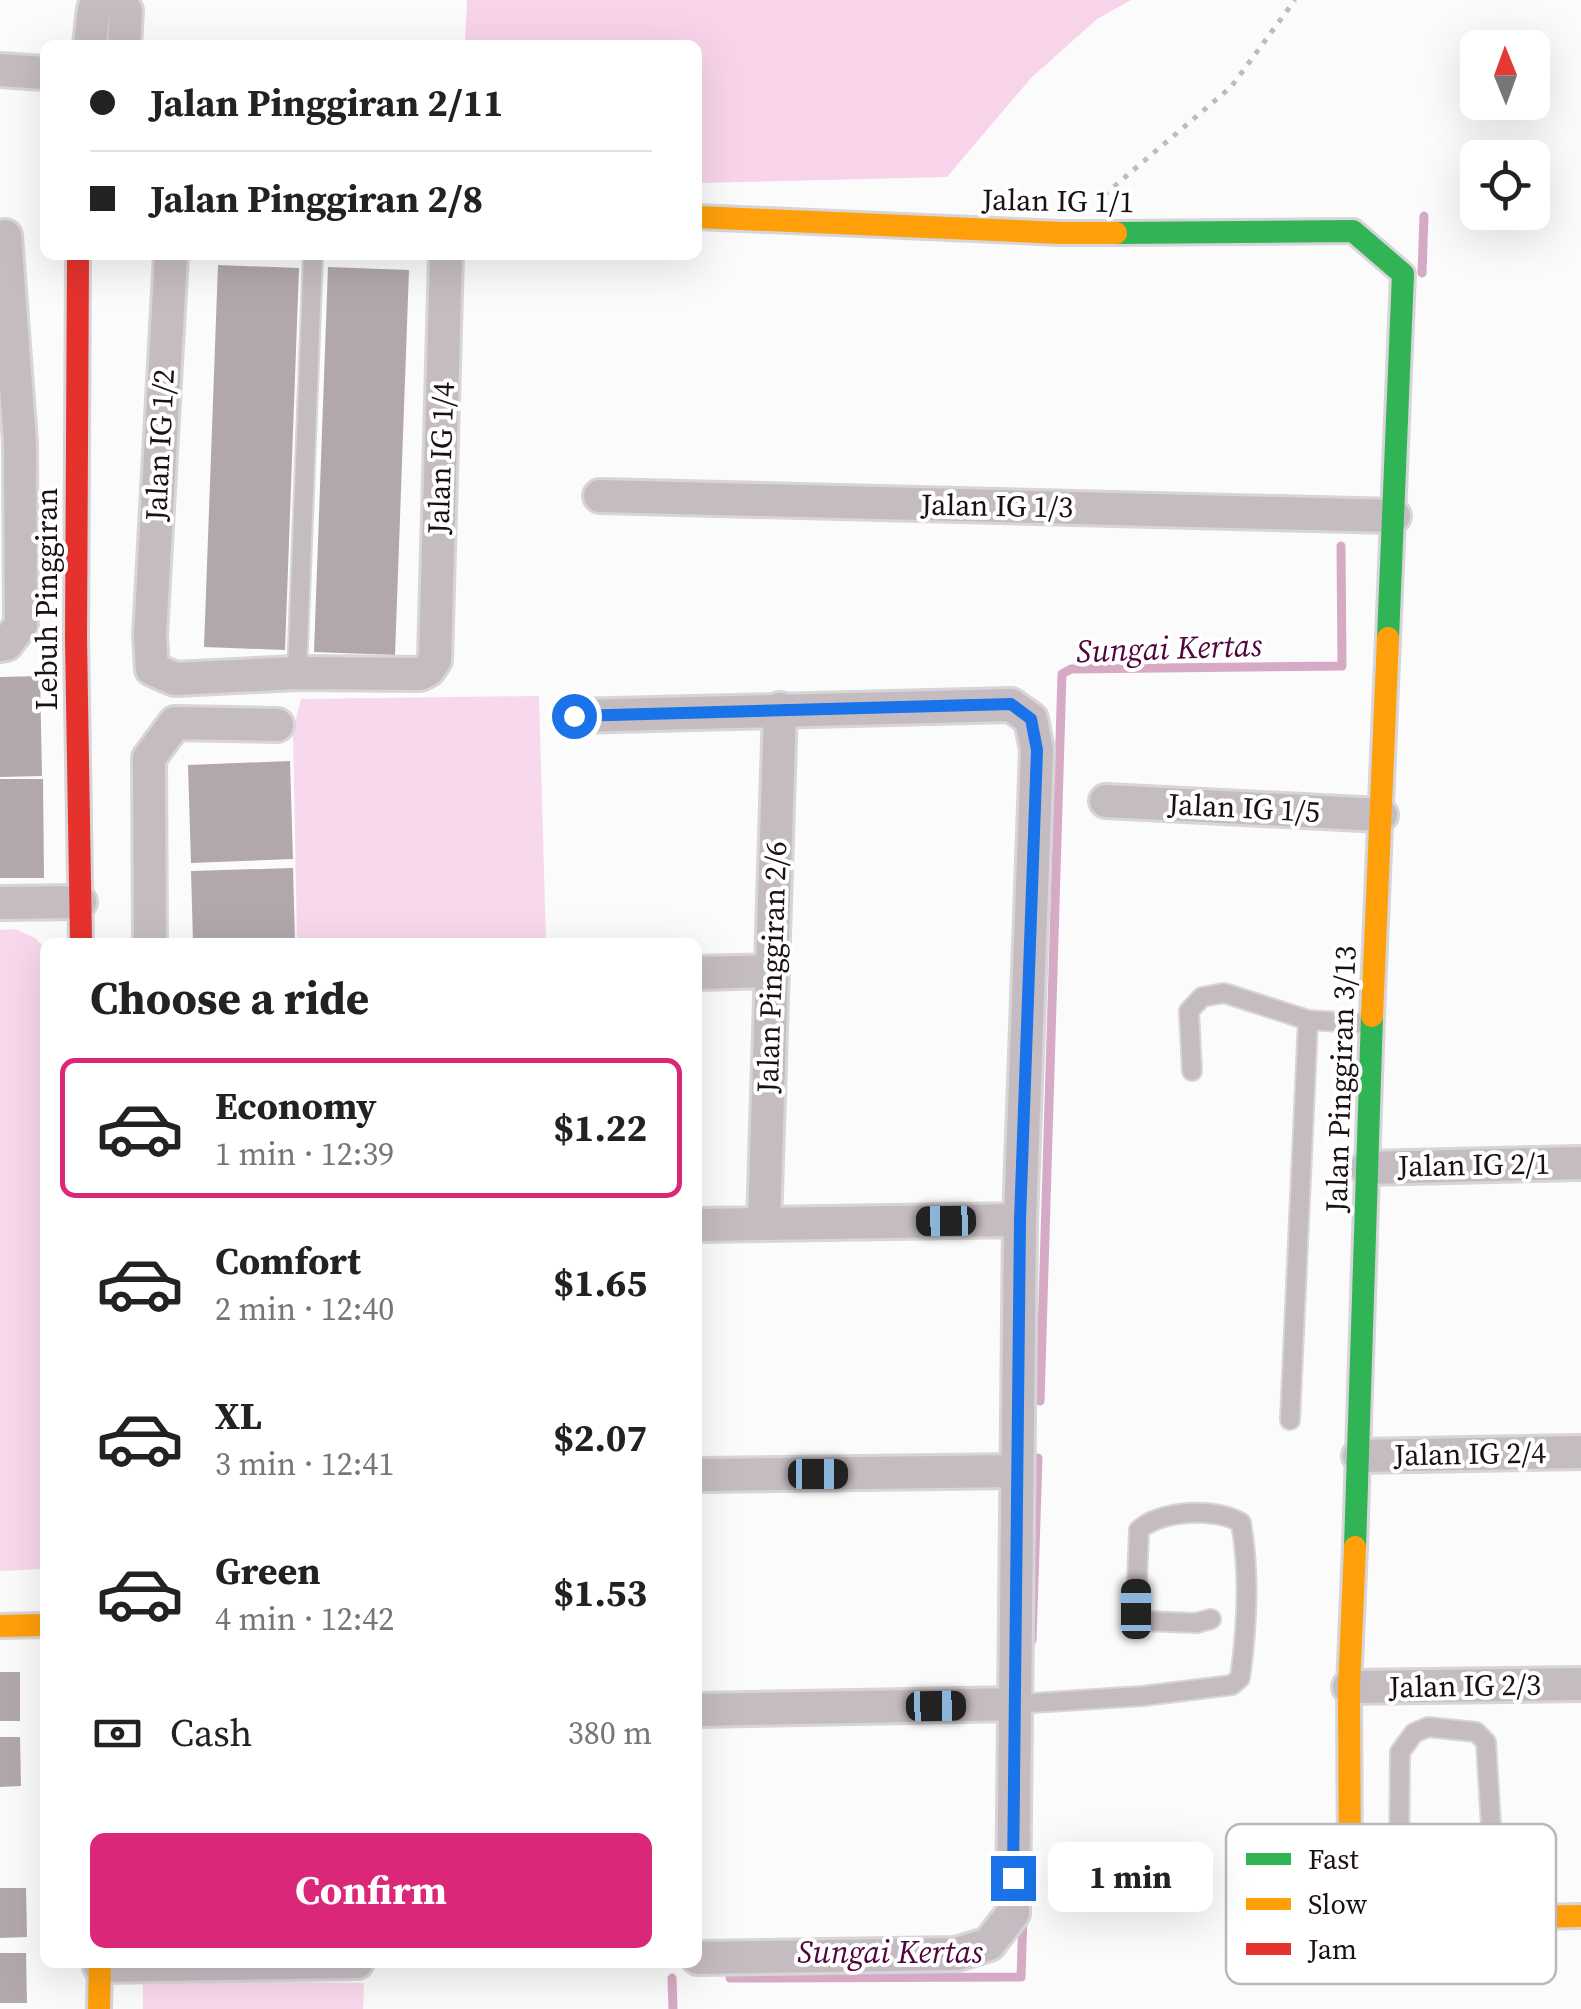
<!DOCTYPE html>
<meta charset="utf-8">
<style>
:root{--surface:#fff;--page:#f6f6f6;--text:#222;--muted:#767676;--line:#e0e0e0;--accent:#db2777}
body{margin:0;font-family:"Source Serif 4",serif;background:var(--page);color:var(--text);height:100vh;display:flex;flex-direction:column;font-size:38px;white-space:nowrap}
*{box-sizing:border-box;margin:0}
p{font-size:32px;color:var(--muted)}
.icon{flex:none;width:55px;height:55px;fill:none;stroke:currentColor;stroke-width:2;stroke-linecap:round;stroke-linejoin:round}
.map{position:relative;flex:1;overflow:hidden}
.details{position:absolute;left:40px;top:938px;width:662px;height:1030px;display:flex;flex-direction:column;background:var(--surface);border-radius:15px;box-shadow:0 10px 40px #0002}
.details>*{flex:none}
.top-card{position:absolute;left:40px;top:40px;width:662px;height:220px;border-radius:15px;box-shadow:0 10px 40px #0002;display:grid;align-content:center;height:220px;padding:0 50px;background:var(--surface)}
.needle{width:65px;rotate:359deg}
.fabs{position:absolute;left:1460px;top:30px;display:grid;gap:20px}
.fabs a{display:grid;place-items:center;width:90px;height:90px;border-radius:15px;background:var(--surface);box-shadow:0 10px 40px #0002;font-size:50px}
.end{position:absolute;width:45px;height:45px;margin:-22px;border:12px solid #1a73e8;background:#fff;box-shadow:0 0 0 5px #fff}
.from{border-radius:50%}
.bubble{position:absolute;height:70px;border-radius:15px;background:var(--surface);box-shadow:0 10px 40px #0002;font-size:32px;font-weight:700;line-height:70px;text-align:center}
.car{position:absolute;width:30px;height:60px;margin:-30px -15px;border-radius:12px;box-shadow:0 0 8px 2px #0007;background:linear-gradient(#222 24%,#8ab4d8 0 40%,#222 0 76%,#8ab4d8 0 86%,#222 0)}
.top-card b{display:flex;align-items:center;gap:35px;height:95px;font-size:38px}
.top-card b+b{border-top:2px solid var(--line)}
.top-card i{width:25px;height:25px;background:var(--text)}
ul{padding:0;list-style:none}
li{display:flex;align-items:center;gap:30px;height:140px;margin:0 20px 15px;padding:0 30px;border:5px solid transparent;border-radius:15px}
li div{flex:1}
li b{display:block;font-size:38px}
li em{font-style:normal;font-weight:700}
li.active{border-color:var(--accent)}
li>.icon{width:90px;height:90px;stroke-width:1.5}
h2{padding:0 50px;font-size:45px;line-height:120px}
.pay{display:flex;align-items:center;gap:25px;height:110px;padding:0 50px;font-size:38px}
.pay p{margin-inline-start:auto}
.action{display:flex;gap:20px;margin-top:auto;padding:20px 50px}
.action a{flex:1;height:115px;border-radius:15px;background:var(--accent);color:#fff;font-size:40px;font-weight:700;line-height:115px;text-align:center}
.map>svg:first-child{display:block}
.green{fill:#f8d8ec}
.forest{fill:#f8d4ea}
.lines{fill:none;stroke-linecap:round;stroke-linejoin:round}
.stream{stroke:#d6aac5;stroke-width:9}
.building{fill:#b1a7ad}
.lane-casing{stroke:#d7d5d7;stroke-width:22}
.street-casing{stroke:#d7d5d7;stroke-width:38}
.fast-casing{stroke:#d7d5d7;stroke-width:28}
.slow-casing{stroke:#d7d5d7;stroke-width:28}
.jam-casing{stroke:#d7d5d7;stroke-width:28}
.path{stroke:#c0babe;stroke-width:5;stroke-dasharray:5 8;stroke-linecap:butt}
.lane{stroke:#c5bcc1;stroke-width:18}
.street{stroke:#c5bcc1;stroke-width:32}
.fast{stroke:#30b455;stroke-width:22}
.slow{stroke:#ff9f0a;stroke-width:22}
.jam{stroke:#e5322d;stroke-width:22}
.route{stroke:#1a73e8;stroke-width:12}
.labels{text-anchor:middle;stroke-width:8;stroke-linejoin:round;paint-order:stroke}
.street-label{font-size:30px;fill:#1b1017;stroke:#fff}
.water-label{font-size:32px;font-style:italic;fill:#51053d;stroke:#fff}
.key{fill:#fff;stroke:#bbb7b9;stroke-width:2.5}
.key-label{font-size:28px;fill:#1b1017}
</style>
<div class="map">
<svg width="1581" height="2009" viewBox="0 0 1581 2009">
<rect width="100%" height="100%" fill="#fbfbfb"/>
<path class="green" d="M539 696 546 942H297L293 731 301 699Z
M15 929 35 938 45 948V1569L0 1571V930Z
M143 1980 364 1983 363 2009H143Z"/>
<path class="forest" d="M467 0H1131L1097 19 1031 78 947 177 698 183V45H465Z"/>
<g class="lines">
<path class="stream" d="M1422 273 1424 216
M1040 1401 1062 674 1071 669 1342 666 1341 546
M1032 1640 1038 1458
M672 1978 673 2009
M730 1978 1021 1977 1023 1916"/>
</g>
<path class="building" d="M218 265 299 268 285 650 204 647Z
M328 267 409 270 395 655 314 652Z
M40 676 42 776 0 777V677Z
M290 761 293 859 191 863 188 765Z
M0 779H43L44 878H0Z
M293 868 295 942H193L191 871Z
M0 1672H20V1721H0Z
M0 1737H20L21 1786 0 1787Z
M0 1888H26L27 1937 0 1938Z
M0 1953H26L27 2003H0Z"/>
<g class="lines">
<g class="lane-casing">
<path id="lane" d="M297 673 313 255
M1308 1020 1372 1024
M1192 1071 1189 1011 1202 997 1224 993 1308 1020 1290 1420
M1015 1704 1143 1696 1232 1685 1240 1678C1247 1628 1250 1573 1241 1523 1217 1507 1160 1510 1139 1530L1136 1609 1139 1617 1146 1621 1196 1623 1211 1619
M1494 1875H1414L1399 1866 1400 1752 1414 1733 1428 1727 1476 1732 1486 1742 1494 1875V1914"/>
</g>
<g class="street-casing">
<path id="street" d="M117 0 126 11 124 45
M90 45 94 9 101 0
M0 70 45 73
M171 255 150 635 152 669 175 679 297 673 420 674 428 670 435 660 446 255
M600 496 1394 516
M0 645 6 644 21 625 20 442 5 236
M574 716 1011 705 1031 719 1037 750 1020 1220 1013 1913 989 1944 957 1954 698 1958
M1106 801 1381 815
M0 903 80 902
M150 942 149 758 175 723 277 725
M698 973 772 971
M1366 1168 1581 1163
M764 1224 780 709
M698 1225 1020 1220
M1359 1456 1581 1452
M698 1475 1017 1471
M1349 1687 1581 1684
M698 1710 1015 1704
M100 1966 357 1962"/>
</g>
<g class="fast-casing">
<path id="fast" d="M1116 233 1353 231 1403 274 1388 638
M1355 1547 1372 1016"/>
</g>
<g class="slow-casing">
<path id="slow" d="M698 217 1061 233H1116
M1372 1016 1388 638
M1355 1547 1349 1687 1350 1887 1363 1911 1390 1919 1581 1916
M0 1626 45 1625
M99 2009 100 1962"/>
</g>
<g class="jam-casing">
<path id="jam" d="M78 255 76 639 81 942"/>
</g>
<path class="path" d="M1104 195 1231 87 1295 0"/>
<use href="#lane" class="lane"/>
<use href="#street" class="street"/>
<use href="#fast" class="fast"/>
<use href="#slow" class="slow"/>
<use href="#jam" class="jam"/>
</g>
<g class="lines">
<path class="route" d="M574 716 1011 704 1031 719 1037 750 1020 1220 1013 1878"/>
</g>
<g class="labels">
<g class="street-label">
<text transform="translate(1058 201) rotate(1)" y="10">Jalan IG 1/1</text>
<text transform="translate(160 445) rotate(-87)" y="10">Jalan IG 1/2</text>
<text transform="translate(441 458) rotate(-88)" y="10">Jalan IG 1/4</text>
<text transform="translate(997 506) rotate(1)" y="10">Jalan IG 1/3</text>
<text transform="translate(47 599) rotate(-90)" y="10">Lebuh Pinggiran</text>
<text transform="translate(1244 808) rotate(3)" y="10">Jalan IG 1/5</text>
<text transform="translate(772 967) rotate(-88)" y="10">Jalan Pinggiran 2/6</text>
<text transform="translate(1341 1079) rotate(-88)" y="10">Jalan Pinggiran 3/13</text>
<text transform="translate(1474 1165) rotate(-1)" y="10">Jalan IG 2/1</text>
<text transform="translate(1470 1454) rotate(-1)" y="10">Jalan IG 2/4</text>
<text transform="translate(1465 1686) rotate(-1)" y="10">Jalan IG 2/3</text>
</g>
<g class="water-label">
<text transform="translate(1169 648) rotate(-2)" y="11">Sungai Kertas</text>
<text x="890" y="1963">Sungai Kertas</text>
</g>
</g>
<rect x="1226" y="1824" width="330" height="160" rx="15" class="key"/>
<rect x="1246" y="1853" width="45" height="12" fill="#30b455"/>
<rect x="1246" y="1898" width="45" height="12" fill="#ff9f0a"/>
<rect x="1246" y="1943" width="45" height="12" fill="#e5322d"/>
<g class="key-label">
<text x="1308" y="1869">Fast</text>
<text x="1308" y="1914">Slow</text>
<text x="1308" y="1959">Jam</text>
</g>
</svg>
<div class="fabs">
<a><svg class="needle" viewBox="-14 -14 28 28"><path d="M0-13l5 13h-10z" fill="#e53935"/><path d="M0 13l5-13h-10z" fill="#767676"/></svg></a>
<a><svg class="icon" aria-label="locate" viewBox="0 0 24 24"><circle cx="12" cy="12" r="6"/><path d="M12 2v4M12 18v4M2 12h4M18 12h4"/></svg></a>
</div>
<i class="end from" style="left:574px;top:716px"></i>
<i class="end" style="left:1013px;top:1878px"></i>
<div class="bubble" style="left:1048px;top:1842px;width:165px">1 min</div>
<i class="car" style="left:946px;top:1221px;rotate:269deg"></i>
<i class="car" style="left:818px;top:1474px;rotate:90deg"></i>
<i class="car" style="left:1136px;top:1609px;rotate:0deg"></i>
<i class="car" style="left:936px;top:1706px;rotate:89deg"></i>
<div class="top-card">
<b><i class="from"></i>Jalan Pinggiran 2/11</b>
<b><i></i>Jalan Pinggiran 2/8</b>
</div>
<section class="details">
<h2>Choose a ride</h2>
<ul>
<li class="active"><svg class="icon" aria-label="car" viewBox="0 0 24 24"><path d="M5 17H2v-5l4-1 3-4h7l3 4 3 1v5h-3M9 17h6M6 11h13"/><circle cx="7" cy="17" r="2"/><circle cx="17" cy="17" r="2"/></svg><div><b>Economy</b><p>1 min · 12:39</p></div><em>$1.22</em></li>
<li><svg class="icon" aria-label="car" viewBox="0 0 24 24"><path d="M5 17H2v-5l4-1 3-4h7l3 4 3 1v5h-3M9 17h6M6 11h13"/><circle cx="7" cy="17" r="2"/><circle cx="17" cy="17" r="2"/></svg><div><b>Comfort</b><p>2 min · 12:40</p></div><em>$1.65</em></li>
<li><svg class="icon" aria-label="car" viewBox="0 0 24 24"><path d="M5 17H2v-5l4-1 3-4h7l3 4 3 1v5h-3M9 17h6M6 11h13"/><circle cx="7" cy="17" r="2"/><circle cx="17" cy="17" r="2"/></svg><div><b>XL</b><p>3 min · 12:41</p></div><em>$2.07</em></li>
<li><svg class="icon" aria-label="car" viewBox="0 0 24 24"><path d="M5 17H2v-5l4-1 3-4h7l3 4 3 1v5h-3M9 17h6M6 11h13"/><circle cx="7" cy="17" r="2"/><circle cx="17" cy="17" r="2"/></svg><div><b>Green</b><p>4 min · 12:42</p></div><em>$1.53</em></li>
</ul>
<div class="pay"><svg class="icon" aria-label="cash" viewBox="0 0 24 24"><path d="M3 7h18v10H3z"/><circle cx="12" cy="12" r="2"/></svg>Cash<p>380 m</p></div>
<div class="action"><a>Confirm</a></div>
</section>
</div>
